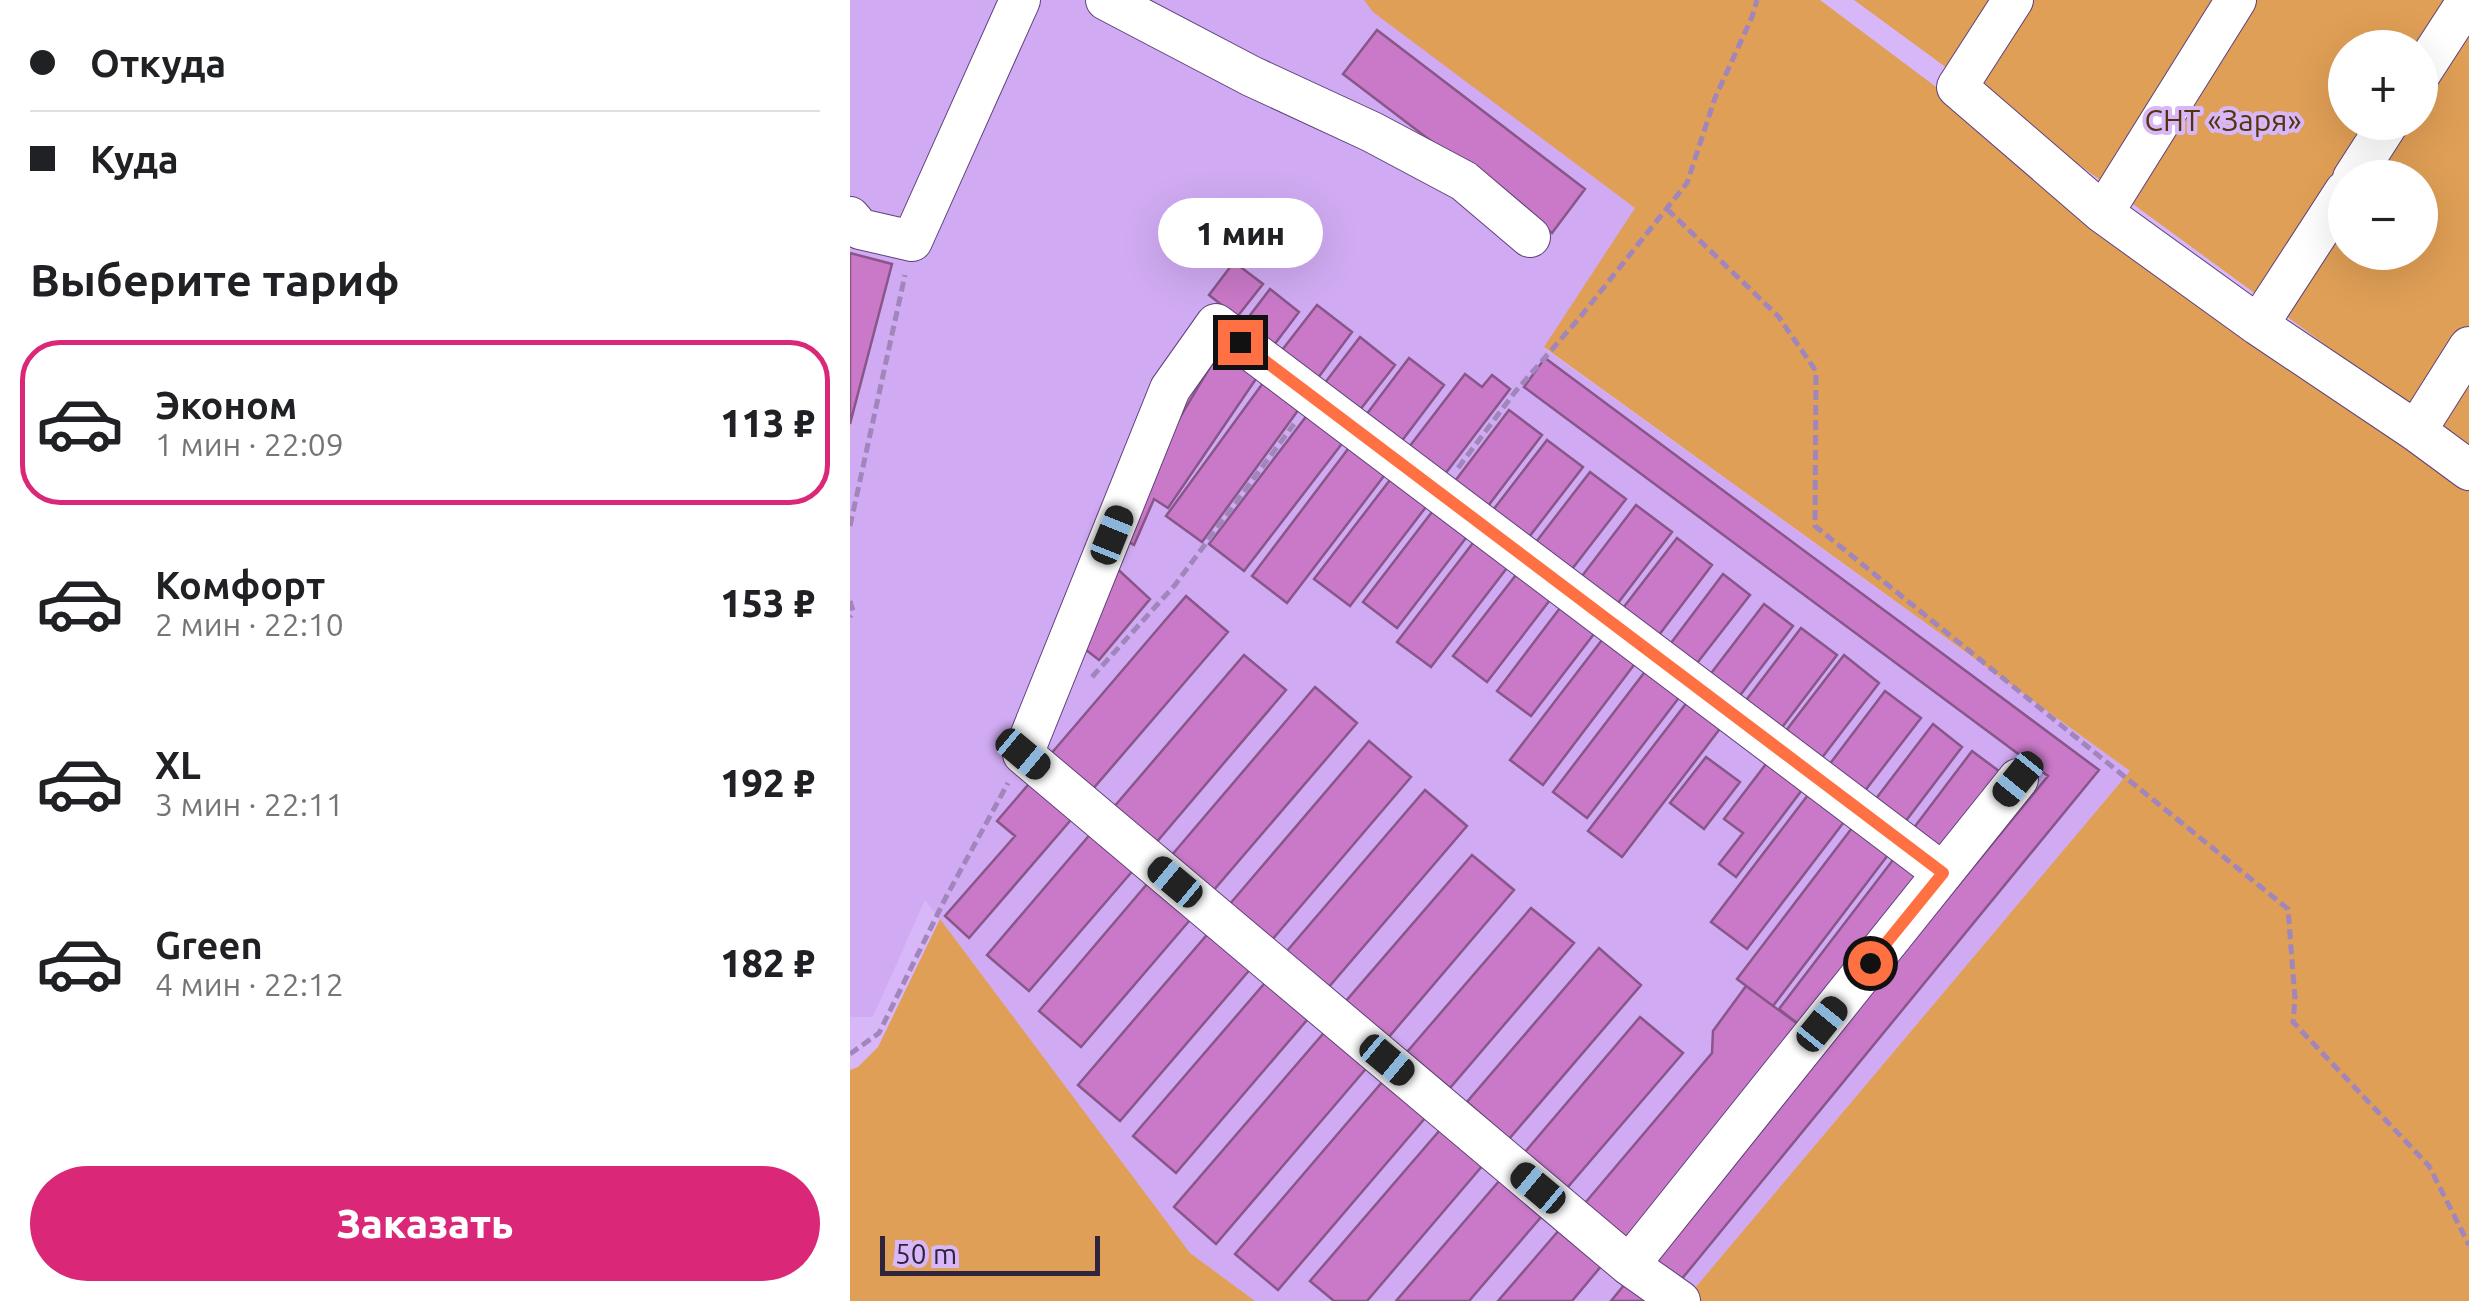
<!DOCTYPE html>
<html lang="ru">
<meta charset="utf-8">
<style>
:root{--surface:#fff;--page:#f6f6f6;--text:#202124;--muted:#757577;--line:#e0e0e0;--accent:#db2777}
body{margin:0;font-family:Ubuntu,sans-serif;background:var(--page);color:var(--text);height:100vh;display:flex;flex-direction:column;font-size:38px;white-space:nowrap}
*{box-sizing:border-box;margin:0}
p{font-size:32px;color:var(--muted)}
.icon{flex:none;width:55px;height:55px;fill:none;stroke:currentColor;stroke-width:2;stroke-linecap:round;stroke-linejoin:round}
.map{position:relative;flex:1;overflow:hidden}
.details{display:flex;flex-direction:column;background:var(--surface);width:850px}
.details>*{flex:none}
.guide{display:grid;align-content:center;height:220px;padding:0 30px;background:var(--surface)}
.controls{position:absolute;left:1478px;top:30px;display:grid;gap:20px}
.controls a{display:grid;place-items:center;width:110px;height:110px;border-radius:50%;background:var(--surface);box-shadow:0 10px 40px #0002;font-size:50px}
.scale{position:absolute;left:30px;bottom:25px;width:220px;box-sizing:border-box;padding-left:10px;border:5px solid #30233c;border-top:0;font-size:28px;line-height:35px;white-space:nowrap;color:#30233c;-webkit-text-stroke:8px #d8b7f9;paint-order:stroke}
.end{position:absolute;width:45px;height:45px;margin:-22px;border:12px solid #ff7043;background:#111;box-shadow:0 0 0 5px #111}
.from{border-radius:50%}
.bubble{position:absolute;height:70px;border-radius:35px;background:var(--surface);box-shadow:0 10px 40px #0002;font-size:32px;font-weight:800;line-height:70px;text-align:center}
.car{position:absolute;width:30px;height:60px;margin:-30px -15px;border-radius:12px;box-shadow:0 0 8px 2px #0007;background:linear-gradient(#222 24%,#8ab4d8 0 40%,#222 0 76%,#8ab4d8 0 86%,#222 0)}
.guide b{display:flex;align-items:center;gap:35px;height:95px;font-size:38px}
.guide b+b{border-top:2px solid var(--line)}
.guide i{width:25px;height:25px;background:var(--text)}
ul{padding:0;list-style:none}
li{display:flex;align-items:center;gap:30px;height:165px;margin:0 20px 15px;padding:0 10px;border:5px solid transparent;border-radius:40px}
li div{flex:1}
li b{display:block;font-size:38px}
li em{font-style:normal;font-weight:800}
li.selected{border-color:var(--accent)}
li>.icon{width:90px;height:90px;stroke-width:1.5}
h2{padding:0 30px;font-size:45px;line-height:120px}
.button{display:flex;gap:20px;margin-top:auto;padding:20px 30px}
.button a{flex:1;height:115px;border-radius:60px;background:var(--accent);color:#fff;font-size:40px;font-weight:800;line-height:115px;text-align:center}
main{display:flex;flex:1;min-height:0}
.map>svg:first-child{display:block}
.built{fill:#d0abf3}
.green{fill:#e09f56;fill-rule:evenodd}
.building{fill:#ca79c9;stroke:#885688;stroke-width:2.5}
.lines{fill:none;stroke-linecap:round;stroke-linejoin:round}
.minor-casing{stroke:#5f417a;stroke-width:42}
.path{stroke:#a186bb;stroke-width:5;stroke-dasharray:10 5;stroke-linecap:butt}
.minor{stroke:#fff;stroke-width:40}
.route{stroke:#ff7043;stroke-width:12}
.labels{text-anchor:middle;stroke-width:8;stroke-linejoin:round;paint-order:stroke}
.park-label{font-size:30px;fill:#53340b;stroke:#d8b7f9}
</style>
<main>
<section class="details">
<div class="guide">
<b><i class="from"></i>Откуда</b>
<b><i></i>Куда</b>
</div>
<h2>Выберите тариф</h2>
<ul>
<li class="selected"><svg class="icon" aria-label="car" viewBox="0 0 24 24"><path d="M5 17H2v-5l4-1 3-4h7l3 4 3 1v5h-3M9 17h6M6 11h13"/><circle cx="7" cy="17" r="2"/><circle cx="17" cy="17" r="2"/></svg><div><b>Эконом</b><p>1 мин · 22:09</p></div><em>113 ₽</em></li>
<li><svg class="icon" aria-label="car" viewBox="0 0 24 24"><path d="M5 17H2v-5l4-1 3-4h7l3 4 3 1v5h-3M9 17h6M6 11h13"/><circle cx="7" cy="17" r="2"/><circle cx="17" cy="17" r="2"/></svg><div><b>Комфорт</b><p>2 мин · 22:10</p></div><em>153 ₽</em></li>
<li><svg class="icon" aria-label="car" viewBox="0 0 24 24"><path d="M5 17H2v-5l4-1 3-4h7l3 4 3 1v5h-3M9 17h6M6 11h13"/><circle cx="7" cy="17" r="2"/><circle cx="17" cy="17" r="2"/></svg><div><b>XL</b><p>3 мин · 22:11</p></div><em>192 ₽</em></li>
<li><svg class="icon" aria-label="car" viewBox="0 0 24 24"><path d="M5 17H2v-5l4-1 3-4h7l3 4 3 1v5h-3M9 17h6M6 11h13"/><circle cx="7" cy="17" r="2"/><circle cx="17" cy="17" r="2"/></svg><div><b>Green</b><p>4 мин · 22:12</p></div><em>182 ₽</em></li>
</ul>
<div class="button"><a>Заказать</a></div>
</section>
<div class="map">
<svg width="1619" height="1301" viewBox="0 0 1619 1301">
<rect width="100%" height="100%" fill="#d8b7f9"/>
<path class="built" d="M0 0H911L785 209 694 348 1280 771 834 1301H405L340 1253 75 900 23 1017H0Z"/>
<path class="green" d="M514 0H970L1619 486V1301H834L1280 771 694 347 785 208 523 12Z
M1004 0H1619V450ZM1495 48H1570V122H1495ZM1495 178H1570V252H1495Z
M90 919 340 1253 405 1301H0V1070L8 1067 28 1047Z"/>
<path class="building" d="M527 30 735 189 702 233 493 74Z
M0 253 42 264 0 424Z
M384 262 413 284 387 317 359 295Z
M420 289 449 312 421 349 391 327Z
M467 305 502 332 465 382 429 354Z
M510 337 545 365 506 415 471 388Z
M372 347 410 373 318 508 304 499 284 545 267 535 287 489Z
M559 358 594 385 548 446 513 419Z
M695 358 1249 770 826 1286 799 1262 1198 776 674 387Z
M615 374 632 387 642 375 660 389 592 478 556 451Z
M413 383 449 409 352 542 316 516Z
M659 410 692 435 635 510 602 485Z
M458 414 494 441 394 571 359 544Z
M697 440 733 467 676 541 640 514Z
M501 445 537 472 437 603 402 576Z
M740 472 776 499 719 573 683 546Z
M543 476 579 503 500 606 464 579Z
M786 505 822 532 765 607 729 580Z
M585 508 619 534 547 628 513 602Z
M827 538 862 565 806 639 770 612Z
M626 539 660 564 581 667 547 642Z
M260 562 300 599 249 660 226 642Z
M669 571 703 596 637 682 603 656Z
M873 574 900 595 844 667 818 647Z
M336 596 378 632 242 790 200 755Z
M713 604 747 630 681 716 647 691Z
M914 604 943 626 888 698 859 676Z
M951 628 987 655 930 730 894 703Z
M755 636 787 661 693 785 660 760Z
M394 655 436 690 305 844 263 808Z
M994 655 1029 683 971 759 935 732Z
M797 669 831 695 737 818 703 792Z
M465 687 507 723 363 891 321 856Z
M1035 691 1071 718 1014 792 979 765Z
M838 701 872 726 772 857 738 831Z
M1083 724 1112 747 1055 822 1025 800Z
M519 741 561 777 421 941 379 905Z
M1122 751 1157 777 1097 855 1063 829Z
M856 757 890 782 854 829 820 803Z
M919 760 955 786 886 877 869 864 893 833 874 819Z
M184 778 226 814 119 938 95 916 165 836 147 821Z
M575 790 617 826 478 988 436 952Z
M961 791 997 818 897 949 861 922Z
M1005 824 1041 851 923 1006 887 979Z
M243 831 286 867 179 991 137 955Z
M622 855 664 890 538 1038 496 1001Z
M1046 856 1077 880 960 1033 929 1009Z
M303 877 346 913 231 1047 189 1011Z
M681 908 724 943 600 1088 557 1052Z
M361 930 403 966 270 1121 228 1085Z
M749 948 791 985 659 1139 617 1102Z
M420 977 463 1013 326 1173 283 1136Z
M896 986 960 1033 777 1239 735 1203 862 1053 863 1031Z
M790 1017 833 1053 717 1188 675 1152Z
M478 1028 520 1064 366 1244 324 1207Z
M539 1074 582 1110 428 1290 385 1254Z
M596 1123 639 1158 517 1301H484L460 1281Z
M656 1173 698 1209 619 1301H546Z
M716 1222 758 1258 722 1301H648Z
M779 1279 805 1301H761Z"/>
<g class="lines">
<g class="minor-casing">
<path id="minor" d="M256 0 401 76 522 132 614 181 680 237
M1163 0 1107 87 1253 213 1408 325 1566 431 1619 470
M1570 74 1618 0
M1503 178 1539 122
M1253 213 1386 0
M0 217 10 229 62 241 170 0
M1408 325 1495 191
M1566 431 1619 347
M1093 873 366 324 320 389 173 754 779 1265 1168 779
M779 1265 830 1301"/>
</g>
<path class="path" d="M817 209 928 316 966 371 965 526 1438 909 1445 999 1443 1022 1579 1166 1619 1245
M608 468 665 392 731 316 837 183 865 98 902 17 907 0
M0 526 55 275
M0 601 3 611 0 617
M242 677 325 585 444 424
M0 1054 29 1033 95 899 158 783"/>
<use href="#minor" class="minor"/>
</g>
<g class="lines">
<path class="route" d="M390 342 1093 873 1020 963"/>
</g>
<g class="labels">
<g class="park-label">
<text x="1373" y="131">СНТ «Заря»</text>
</g>
</g>
</svg>
<div class="controls">
<a>+</a>
<a>−</a>
</div>
<div class="scale">50 m</div>
<i class="end from" style="left:1020px;top:963px"></i>
<i class="end" style="left:390px;top:342px"></i>
<div class="bubble" style="left:308px;top:198px;width:165px">1 мин</div>
<i class="car" style="left:262px;top:535px;rotate:22deg"></i>
<i class="car" style="left:173px;top:754px;rotate:130deg"></i>
<i class="car" style="left:1168px;top:779px;rotate:219deg"></i>
<i class="car" style="left:325px;top:882px;rotate:310deg"></i>
<i class="car" style="left:972px;top:1024px;rotate:39deg"></i>
<i class="car" style="left:537px;top:1060px;rotate:130deg"></i>
<i class="car" style="left:688px;top:1188px;rotate:310deg"></i>
</div>
</main>
